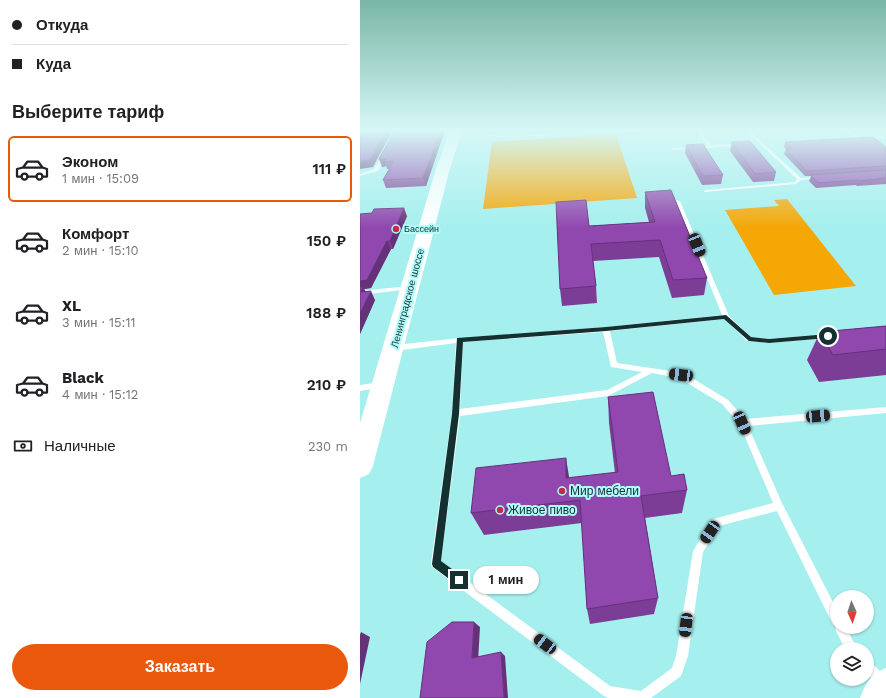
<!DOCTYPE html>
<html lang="ru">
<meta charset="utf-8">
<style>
:root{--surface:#fff;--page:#f2f2f2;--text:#202124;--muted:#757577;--line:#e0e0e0;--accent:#ea580c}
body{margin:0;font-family:"Work Sans",sans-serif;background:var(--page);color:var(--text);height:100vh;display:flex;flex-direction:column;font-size:15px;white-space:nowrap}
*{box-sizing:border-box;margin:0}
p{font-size:13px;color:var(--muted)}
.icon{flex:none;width:22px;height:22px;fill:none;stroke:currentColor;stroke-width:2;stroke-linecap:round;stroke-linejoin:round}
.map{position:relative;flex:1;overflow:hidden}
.side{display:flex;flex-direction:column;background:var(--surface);width:360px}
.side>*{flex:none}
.guide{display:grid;align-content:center;height:88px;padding:0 12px;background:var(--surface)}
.needle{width:26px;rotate:177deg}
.fabs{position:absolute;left:470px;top:590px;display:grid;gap:8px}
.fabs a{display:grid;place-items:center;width:44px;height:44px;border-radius:50%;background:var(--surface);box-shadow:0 1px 3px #0004;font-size:20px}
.end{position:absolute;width:18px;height:18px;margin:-9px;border:5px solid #133131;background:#fff;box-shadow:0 0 0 2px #fff}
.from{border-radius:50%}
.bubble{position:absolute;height:28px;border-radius:14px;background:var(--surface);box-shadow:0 1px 3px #0004;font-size:13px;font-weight:600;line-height:28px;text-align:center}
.car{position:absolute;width:12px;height:24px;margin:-12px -6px;border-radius:5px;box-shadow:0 0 3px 1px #0007;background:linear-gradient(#222 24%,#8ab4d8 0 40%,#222 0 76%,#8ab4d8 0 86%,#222 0)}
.guide b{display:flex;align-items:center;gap:14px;height:38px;font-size:15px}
.guide b+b{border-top:1px solid var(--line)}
.guide i{width:10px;height:10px;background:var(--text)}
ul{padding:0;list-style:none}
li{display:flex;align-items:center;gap:12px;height:66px;margin:0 8px 6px;padding:0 4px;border:2px solid transparent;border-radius:6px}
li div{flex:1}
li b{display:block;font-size:15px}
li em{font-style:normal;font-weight:600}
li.active{border-color:var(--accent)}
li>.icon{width:36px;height:36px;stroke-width:1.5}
h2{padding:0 12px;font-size:18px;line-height:48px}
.pay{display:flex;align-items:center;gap:10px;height:44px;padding:0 12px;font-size:15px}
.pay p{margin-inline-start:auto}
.button{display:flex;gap:8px;margin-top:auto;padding:8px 12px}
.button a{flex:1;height:46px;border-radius:24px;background:var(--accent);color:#fff;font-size:16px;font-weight:600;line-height:46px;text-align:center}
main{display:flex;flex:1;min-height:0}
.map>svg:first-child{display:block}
.green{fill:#f5a706}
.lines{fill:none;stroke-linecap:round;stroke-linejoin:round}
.lane{fill:#fff;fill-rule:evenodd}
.secondary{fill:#fff;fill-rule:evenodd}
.wall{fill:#7c3d96}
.shaded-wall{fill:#65327a}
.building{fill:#9047ae;stroke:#65327a}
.route{fill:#133131}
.poi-dot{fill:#be2d49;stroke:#b2fcfb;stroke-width:1.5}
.labels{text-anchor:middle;stroke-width:4;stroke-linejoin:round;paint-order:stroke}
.far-poi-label{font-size:9px;fill:#133131;stroke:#b2fcfb;text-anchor:start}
.street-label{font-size:10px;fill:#133131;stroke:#b2fcfb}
.near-poi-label{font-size:12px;fill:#133131;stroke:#b2fcfb;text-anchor:start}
</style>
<main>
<section class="side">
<div class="guide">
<b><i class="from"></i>Откуда</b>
<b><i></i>Куда</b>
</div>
<h2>Выберите тариф</h2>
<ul>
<li class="active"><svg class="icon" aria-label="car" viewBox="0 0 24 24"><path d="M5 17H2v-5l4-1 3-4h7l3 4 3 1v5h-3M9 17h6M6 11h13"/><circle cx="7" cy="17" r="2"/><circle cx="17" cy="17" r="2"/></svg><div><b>Эконом</b><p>1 мин · 15:09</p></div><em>111 ₽</em></li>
<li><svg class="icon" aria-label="car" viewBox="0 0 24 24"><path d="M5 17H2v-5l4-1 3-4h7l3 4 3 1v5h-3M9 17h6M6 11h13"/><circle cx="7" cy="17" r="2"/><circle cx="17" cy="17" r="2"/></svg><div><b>Комфорт</b><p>2 мин · 15:10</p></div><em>150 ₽</em></li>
<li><svg class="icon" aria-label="car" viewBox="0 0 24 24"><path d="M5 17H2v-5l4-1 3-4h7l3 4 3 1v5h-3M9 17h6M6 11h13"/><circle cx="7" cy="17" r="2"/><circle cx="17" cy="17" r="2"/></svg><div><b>XL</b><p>3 мин · 15:11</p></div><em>188 ₽</em></li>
<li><svg class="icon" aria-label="car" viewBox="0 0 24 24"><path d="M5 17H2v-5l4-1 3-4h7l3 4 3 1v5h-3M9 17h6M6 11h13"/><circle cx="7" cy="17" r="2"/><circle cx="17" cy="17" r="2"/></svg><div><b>Black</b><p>4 мин · 15:12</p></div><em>210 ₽</em></li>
</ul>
<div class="pay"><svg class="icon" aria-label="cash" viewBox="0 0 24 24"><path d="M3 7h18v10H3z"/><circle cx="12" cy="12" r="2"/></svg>Наличные<p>230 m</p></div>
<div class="button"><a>Заказать</a></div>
</section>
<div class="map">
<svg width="526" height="698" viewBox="0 0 526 698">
<rect width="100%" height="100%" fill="#a5efee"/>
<path class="green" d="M256 134 277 198 123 209 132 142Z
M427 199 496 286 414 295 365 210 419 206 414 200Z"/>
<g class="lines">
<path class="lane" d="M264 130H285L283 131 145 138 119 134 95 135 93 134 95 133 119 132 145 136Z
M337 130H341L351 145 379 144 381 145 379 146 312 150V148H313L347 146Z
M385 130H389L441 178 460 177 462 178 460 179 441 180 436 184 344 192V191L346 190 435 182 437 179Z
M482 130H486L499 137 526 136V138L498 139Z
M23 154 26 155 18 171 0 176V174L14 169Z
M316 200 320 201 369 316 391 337 409 339 466 334 469 336 466 338 409 343 389 341H387L365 319 250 331 257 363 324 373 368 400 385 419 526 407V413L388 426 422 503 477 610V627H486L497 649H485L476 631 475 626 473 625 417 511 359 526 343 552 328 656 321 676 291 698H248L244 696 72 567 71 563 92 413 96 343 35 351 32 348 35 345 100 338 246 327 362 315 316 201ZM243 332 251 367 282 372 247 390 100 409 103 342ZM292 373 319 378 362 404 380 425 413 503 353 519 333 551 316 656 312 668 281 691 250 686 81 561 100 416 248 396Z
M49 286 52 288 51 289 0 295V291Z
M20 382 23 383 24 385 23 387 0 391V385Z
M507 660 511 662 526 677V691L522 689 507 674Z"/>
<path class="secondary" d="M90 130H102L89 172 13 466 9 474 0 478V423L75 172Z
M526 668V698H500C507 682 509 675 526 668Z"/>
</g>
<path class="wall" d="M35 130H85L66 186 26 188 23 180 29 169H27L26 166 22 167Z
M372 142 416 172 414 181 393 182 370 151Z
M425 142 526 147V184L497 186 496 185 456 188 449 181 451 176H445L424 154 426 149 424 147Z
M326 145 363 175 361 184 342 185 325 153Z
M285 192 347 278 344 295 312 298 299 257 233 261 236 286 237 303 202 306 200 289 229 226 289 222 285 208Z
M0 214 47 216 33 249H31L11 288 4 289 6 292 15 300 0 334Z
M526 326V375L459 382 447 360 460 332Z
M248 397 311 476 327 490 322 513 285 518 298 598 294 614 230 624 227 609 222 523 124 535 111 513 209 478 255 473 249 423Z"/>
<path class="shaded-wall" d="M27 130H33L13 167 0 169V161Z
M81 130H85L66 186 63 178Z
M19 159H26L24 162 26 166 22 167Z
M44 208 47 216 33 249 30 241Z
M27 241 31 249 11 288 4 289 8 296 5 300 0 290V281Z
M11 291 15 300 0 334V314Z
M206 458 210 483 206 478Z
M114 622 120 627 118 662 112 658Z
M1 632 10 637 0 684V635Z
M141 652 145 656 148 698H144Z"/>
<path class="building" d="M0 130H27L10 160 0 161Z
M35 130H81L63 178 23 180 34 161 24 162 26 159H19Z
M513 137 526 147V166L447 171 426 149H432L425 142Z
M390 141 416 172 395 174 372 142Z
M343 144 363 175 343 176 326 145Z
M526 170V178L499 181 498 180 458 183 451 175Z
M311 190 347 278 313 280 300 240 231 244 236 286 200 289 196 202 226 200 229 226 295 222 285 192Z
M44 208 30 241H27L7 280 0 281V214L12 213 14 209Z
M0 287H3L1 292 11 291 0 314Z
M526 326V349L473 355 460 332Z
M293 392 311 476 324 474 327 490 281 496 298 598 227 609 220 500 111 513 116 468 206 458V478L258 472 248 397Z
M92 622H114L112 658 141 652 144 698H60L67 642Z"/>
<linearGradient id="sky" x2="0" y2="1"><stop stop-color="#79b6a6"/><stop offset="0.57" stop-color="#d6f8f7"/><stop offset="1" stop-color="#d6f8f7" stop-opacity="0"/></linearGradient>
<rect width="526" height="228" fill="url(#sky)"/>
<path class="route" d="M366 315 391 337 409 339 468 334 471 336 468 338 409 343 389 341 364 319 246 331 103 342 99 414 81 561 103 577 104 580 103 584 99 585 96 584 73 567 72 564 92 414 97 338 246 327Z"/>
<g class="poi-dot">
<circle cx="36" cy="229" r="4"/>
<circle cx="202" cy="491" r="4"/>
<circle cx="140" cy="510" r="4"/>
</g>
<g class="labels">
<g class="far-poi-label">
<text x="44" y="232">Бассейн</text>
</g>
<g class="street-label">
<text transform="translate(47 298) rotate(-75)" y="4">Ленинградское шоссе</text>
</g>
<g class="near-poi-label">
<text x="210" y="495">Мир мебели</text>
<text x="148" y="514">Живое пиво</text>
</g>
</g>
</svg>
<div class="fabs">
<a><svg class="needle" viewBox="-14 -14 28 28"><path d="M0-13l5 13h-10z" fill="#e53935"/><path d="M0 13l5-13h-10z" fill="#757577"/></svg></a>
<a><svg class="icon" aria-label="layers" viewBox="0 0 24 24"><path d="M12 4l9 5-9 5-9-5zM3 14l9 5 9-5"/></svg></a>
</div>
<i class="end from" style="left:468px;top:336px"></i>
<i class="end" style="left:99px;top:580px"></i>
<div class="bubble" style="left:113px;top:566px;width:66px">1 мин</div>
<i class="car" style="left:337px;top:245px;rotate:158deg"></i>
<i class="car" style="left:321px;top:375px;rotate:277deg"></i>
<i class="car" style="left:458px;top:416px;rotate:85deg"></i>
<i class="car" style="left:382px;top:423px;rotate:156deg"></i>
<i class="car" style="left:350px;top:532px;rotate:214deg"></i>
<i class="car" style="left:326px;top:625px;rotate:187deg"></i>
<i class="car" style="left:185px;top:644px;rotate:307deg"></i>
</div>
</main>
